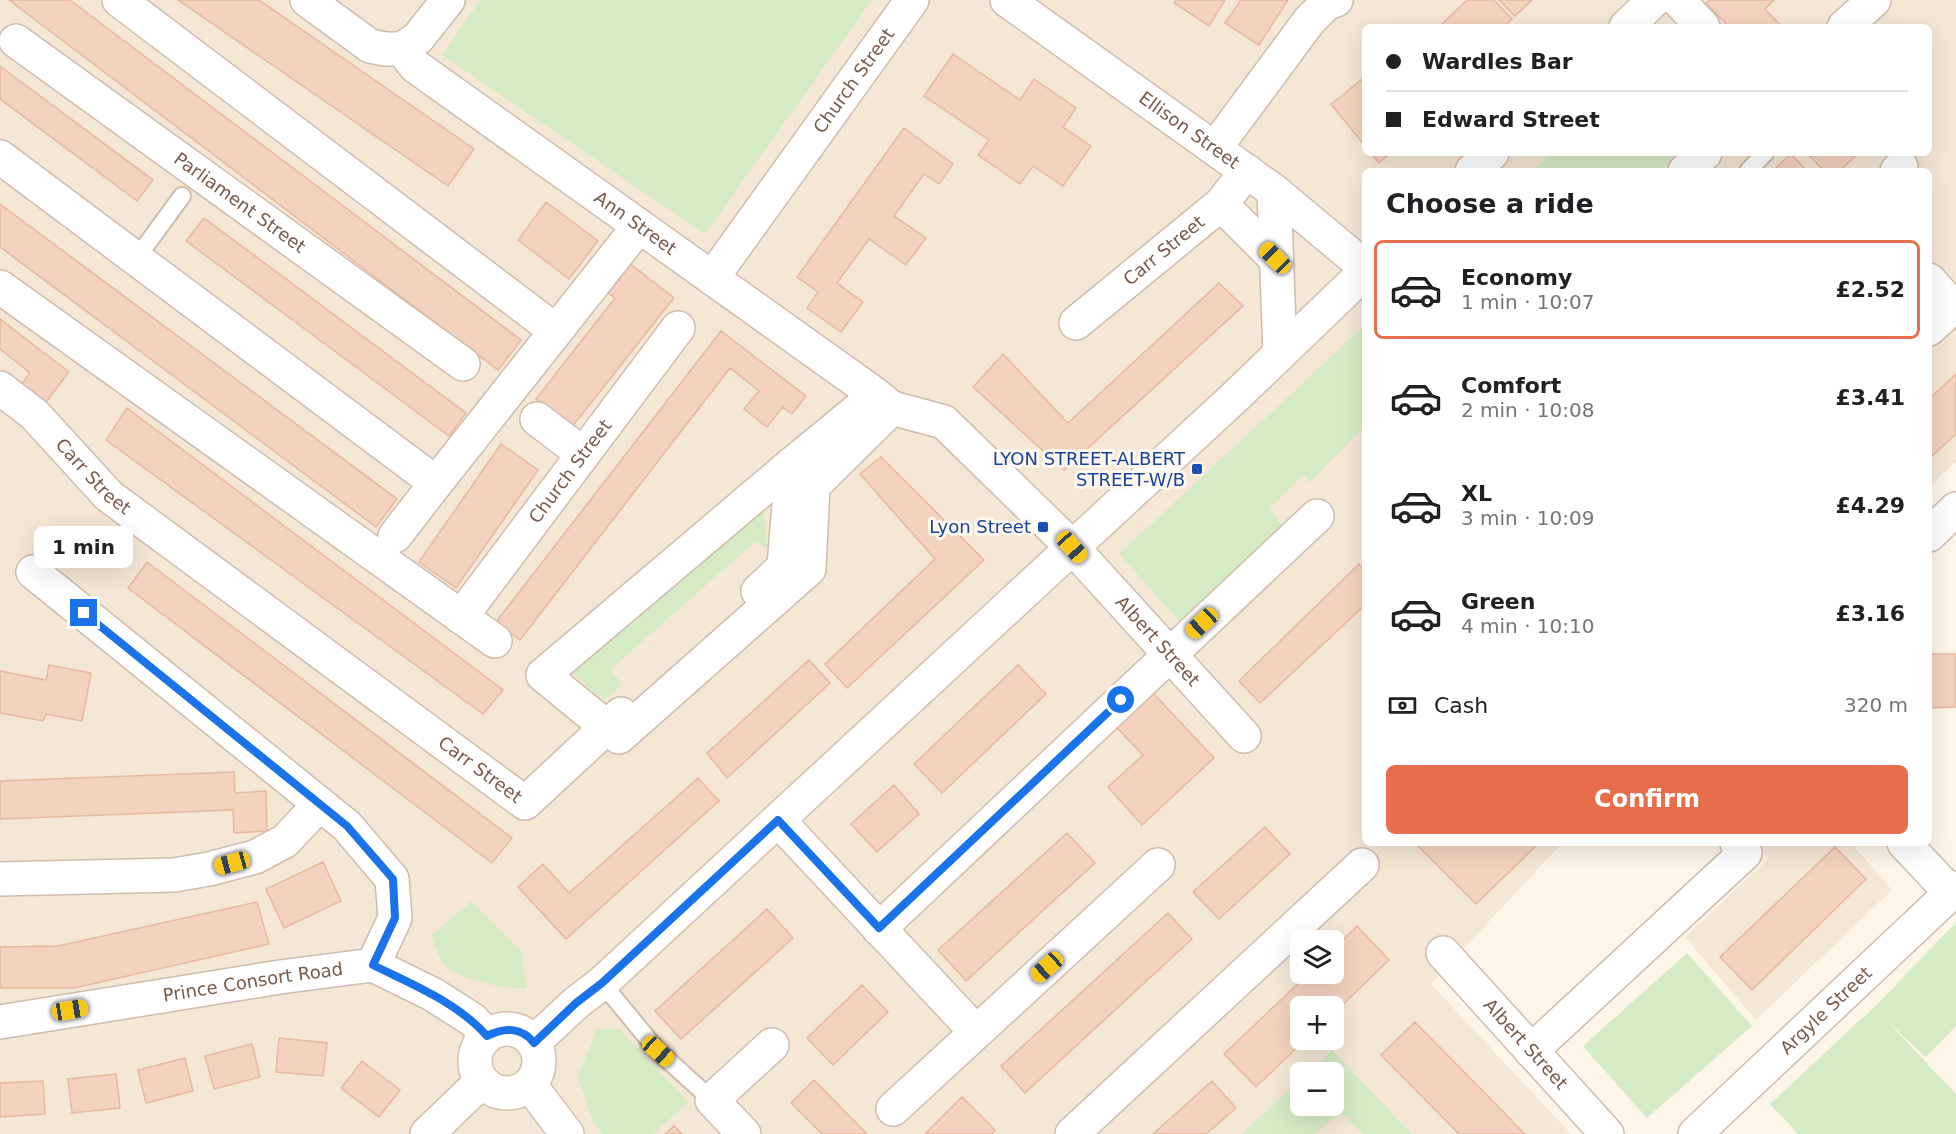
<!DOCTYPE html>
<meta charset="utf-8">
<style>
:root{--surface:#fff;--page:#f6f6f6;--text:#202124;--muted:#757577;--line:#e0e0e0;--accent:#e86d4b}
body{margin:0;font-family:"DejaVu Sans",sans-serif;background:var(--page);color:var(--text);height:100vh;display:flex;flex-direction:column;font-size:22px;white-space:nowrap}
*{box-sizing:border-box;margin:0}
p{font-size:20px;color:var(--muted)}
.icon{flex:none;width:33px;height:33px;fill:none;stroke:currentColor;stroke-width:2;stroke-linecap:round;stroke-linejoin:round}
.map{position:relative;flex:1;overflow:hidden}
.sheet{position:absolute;left:1362px;top:168px;width:570px;height:678px;display:flex;flex-direction:column;background:var(--surface);border-radius:9px;box-shadow:0 6px 24px #0002}
.sheet>*{flex:none}
.guide{position:absolute;left:1362px;top:24px;width:570px;height:132px;border-radius:9px;box-shadow:0 6px 24px #0002;display:grid;align-content:center;height:132px;padding:0 24px;background:var(--surface)}
.fabs{position:absolute;left:1290px;top:930px;display:grid;gap:12px}
.fabs a{display:grid;place-items:center;width:54px;height:54px;border-radius:9px;background:var(--surface);box-shadow:0 6px 24px #0002;font-size:30px}
.end{position:absolute;width:27px;height:27px;margin:-14px;border:8px solid #1a73e8;background:#fff;box-shadow:0 0 0 3px #fff}
.from{border-radius:50%}
.bubble{position:absolute;height:42px;border-radius:9px;background:var(--surface);box-shadow:0 6px 24px #0002;font-size:20px;font-weight:600;line-height:42px;text-align:center}
.car{position:absolute;width:18px;height:36px;margin:-18px -9px;border-radius:8px;box-shadow:0 0 4px 2px #0007;background:linear-gradient(#f5c518 24%,#345 0 40%,#f5c518 0 76%,#345 0 86%,#f5c518 0)}
.guide b{display:flex;align-items:center;gap:21px;height:57px;font-size:22px}
.guide b+b{border-top:2px solid var(--line)}
.guide i{width:15px;height:15px;background:var(--text)}
ul{padding:0;list-style:none}
li{display:flex;align-items:center;gap:18px;height:99px;margin:0 12px 9px;padding:0 12px;border:3px solid transparent;border-radius:9px}
li div{flex:1}
li b{display:block;font-size:22px}
li em{font-style:normal;font-weight:600}
li.selected{border-color:var(--accent)}
li>.icon{width:54px;height:54px;stroke-width:1.5}
h2{padding:0 24px;font-size:27px;line-height:72px}
.pay{display:flex;align-items:center;gap:15px;height:66px;padding:0 24px;font-size:22px}
.pay p{margin-inline-start:auto}
.action{display:flex;gap:12px;margin-top:auto;padding:12px 24px}
.action a{flex:1;height:69px;border-radius:9px;background:var(--accent);color:#fff;font-size:24px;font-weight:600;line-height:69px;text-align:center}
.map>svg:first-child{display:block}
.residential{fill:#f5e7d6;fill-rule:evenodd}
.green{fill:#d5ebc5}
.building{fill:#f3d3bf;stroke:#e6b99f;stroke-width:1.5}
.lines{fill:none;stroke-linecap:round;stroke-linejoin:round}
.lane-casing{stroke:#cfbcad;stroke-width:20}
.street-casing{stroke:#cfbcad;stroke-width:36}
.secondary-casing{stroke:#d5bead;stroke-width:36}
.lane{stroke:#fff;stroke-width:16}
.street{stroke:#fff;stroke-width:33}
.secondary{stroke:#fff;stroke-width:33}
.route{stroke:#1a73e8;stroke-width:8}
.transit-dot{fill:#1a4fb4;stroke:#fff8ef;stroke-width:2}
.labels{text-anchor:middle;stroke-width:6;stroke-linejoin:round;paint-order:stroke}
.street-label{font-size:18px;fill:#785b4b;stroke:#fff8ef}
.transit-label{font-size:18px;fill:#164399;stroke:#fff8ef;text-anchor:end}
</style>
<div class="map">
<svg width="1956" height="1134" viewBox="0 0 1956 1134">
<rect width="100%" height="100%" fill="#fdf5e8"/>
<path class="residential" d="M0 0H1956V462L1929 486V171H1365V843H1562L1431 984 1571 1134H0ZM1365 27H1929V153H1365ZM1300 940H1334V974H1300ZM1300 1006H1334V1040H1300ZM1300 1072H1334V1106H1300Z
M1754 843H1851L1892 890 1756 1020 1685 937 1769 858Z"/>
<path class="green" d="M480 0H872L705 234 442 55Z
M1551 153H1680L1661 171H1532Z
M1365 325V426L1309 483 1303 474 1270 509 1286 531 1182 624 1119 554Z
M762 499 768 547 755 542 611 669 622 685 604 700 572 673 576 661Z
M471 901 521 951 527 988C507 990 461 980 445 966 439 960 435 944 431 936Z
M1956 923V1026L1926 1057 1887 1021 1956 1094V1134H1798L1770 1104 1874 1007Z
M1687 953 1752 1026 1647 1118 1583 1046Z
M596 1029H619L688 1102 654 1134H602L592 1120 578 1078Z
M1332 1050 1412 1134H1363L1341 1113 1314 1134H1242L1300 1079V1106H1334V1072H1308Z"/>
<path class="building" d="M9 0H70L521 340 498 370Z
M178 0H259L474 149 448 186Z
M1176 0H1225L1209 26 1174 3Z
M1241 0H1288L1259 45 1225 23Z
M1467 0H1494L1512 19 1504 27H1439Z
M1499 0H1532L1515 16Z
M1710 0H1774L1765 9 1782 27H1729L1706 3Z
M953 54 1020 100 1034 79 1076 108 1063 127 1091 146 1063 186 1033 166 1020 184 978 155 989 140 924 96Z
M0 66 153 180 137 201 0 99Z
M1365 77V146L1331 104Z
M904 128 953 164 939 184 924 174 894 216 926 238 906 265 869 239 837 283 863 302 841 332 807 308 818 292 797 277Z
M1371 153H1391L1379 163Z
M1807 153H1859L1839 171H1824Z
M1791 154 1807 171H1778L1776 168Z
M546 202 598 241 569 279 518 240Z
M0 204 397 499 376 527 0 247Z
M204 218 466 413 449 436 186 241Z
M628 262 674 298 572 427 536 399 615 298 606 291Z
M1219 283 1243 306 1064 470 973 387 1003 354 1068 423Z
M0 319 69 372 44 405 20 386 30 373 0 349Z
M721 331 806 396 792 414 783 407 767 427 744 409 759 391 730 368 520 640 496 622Z
M1956 374V434L1929 459V399Z
M127 408 503 690 483 714 106 440Z
M501 444 538 470 456 588 419 562Z
M881 457 984 560 847 688 825 664 935 559 860 474Z
M147 562 512 838 492 863 128 588Z
M1359 564 1365 571V605L1260 703 1239 681Z
M1929 654H1956V707L1929 708Z
M809 660 830 683 727 778 707 753Z
M49 665 91 673 82 721 46 714 43 721 0 713V671L46 680Z
M1018 665 1046 694 942 793 914 764Z
M1153 693 1214 758 1142 825 1108 787 1143 755 1116 727Z
M234 772 235 793 266 791 267 831 234 833 233 810 0 819V781Z
M698 778 719 801 566 939 518 887 543 864 569 893Z
M894 785 919 814 877 852 851 824Z
M1265 827 1290 854 1219 919 1193 892Z
M1067 833 1095 863 966 981 938 950Z
M1415 843H1539L1476 904Z
M1835 847 1866 879 1752 990 1720 957Z
M323 862 341 901 284 928 266 889Z
M257 902 269 944 74 988H0V947L58 946Z
M767 909 793 938 681 1039 655 1011Z
M1168 913 1192 939 1025 1093 1001 1066Z
M1357 926 1389 960 1334 1013V1006H1300V1040H1305L1256 1087 1224 1054 1308 974H1334V949Z
M862 985 888 1012 833 1065 807 1038Z
M1415 1022 1525 1134H1459L1381 1055Z
M279 1038 327 1043 323 1076 276 1072Z
M252 1044 260 1077 214 1089 205 1056Z
M185 1058 193 1091 146 1103 138 1070Z
M362 1061 400 1090 379 1117 341 1088Z
M116 1074 120 1108 72 1113 68 1079Z
M814 1080 867 1134H822L791 1103Z
M43 1081 45 1114 0 1117V1083Z
M1212 1081 1236 1108 1206 1134H1153Z
M962 1097 995 1130 992 1134H925Z
M674 1126 682 1134H665Z"/>
<g class="lines">
<g class="lane-casing">
<path id="lane" d="M1748 171 1765 153
M136 259 182 196
M602 983 658 1051 712 1100"/>
</g>
<g class="street-casing">
<g id="street">
<path d="M119 0 556 331"/>
<path d="M307 0 370 46 385 49H402"/>
<path id="s1" d="M1007 0 1274 191 1365 267"/>
<path d="M1678 0 1703 27"/>
<path d="M1844 27 1874 0"/>
<path id="s2" d="M16 41 463 364"/>
<path id="s3" d="M402 49 415 66 876 395 892 408 813 486 809 569 619 737 543 675 792 464 876 395"/>
<path d="M402 49 418 38 448 0"/>
<path d="M1215 148 1309 21 1326 4 1336 0"/>
<path d="M0 157 436 483 395 536"/>
<path d="M1685 171 1705 153"/>
<path d="M1897 171 1901 167"/>
<path d="M1274 191 1280 353"/>
<path d="M1221 204 1275 258"/>
<path id="s4" d="M712 278 912 0"/>
<path d="M1929 280 1953 307"/>
<path d="M0 287 495 641"/>
<path id="s5" d="M1076 323 1221 204 1247 171"/>
<path d="M1929 329 1956 304"/>
<path id="s6" d="M0 388 34 414 109 496 525 803 621 714"/>
<path id="s7" d="M892 408 944 422 1072 547 1244 736"/>
<path d="M537 419 583 454"/>
<path d="M436 483 639 226"/>
<path d="M1929 535 1956 509"/>
<path d="M33 572 347 826 392 879 395 918 373 965"/>
<path d="M758 591 784 567 792 464"/>
<path id="s8" d="M461 617 678 328"/>
<path d="M778 820 976 1032"/>
<path d="M1904 843 1951 893"/>
<path d="M0 879 174 875 209 869 255 857 285 841 320 804"/>
<path d="M879 929 1317 516"/>
<path id="s9" d="M1443 953 1607 1134"/>
<path id="s10" d="M0 1022 280 977 373 965 432 994 473 1020 487 1036"/>
<path d="M1531 1051 1745 853 1737 843"/>
<path d="M893 1109 1158 865"/>
<path d="M427 1134 481 1082"/>
<path d="M744 1134 712 1100 772 1045"/>
<path d="M1072 1134 1362 865"/>
<path id="s11" d="M1695 1134 1956 888"/>
</g>
</g>
<g class="secondary-casing">
<path id="secondary" d="M1626 27 1654 0
M1472 171 1492 153
M475 1061a32 32 0 1 1 64 0a32 32 0 1 1-64 0Z
M533 1043 576 1003 602 983 1237 395 1365 272
M530 1085 567 1134"/>
</g>
<use href="#lane" class="lane"/>
<use href="#street" class="street"/>
<use href="#secondary" class="secondary"/>
</g>
<g class="lines">
<path class="route" d="M84 613 347 826 393 879 395 918 373 965C413 985 457 1002 487 1036 504 1027 522 1027 534 1043L576 1003 602 983 778 820 879 928 1121 700"/>
</g>
<g class="transit-dot">
<rect x="1191" y="463" width="12" height="12" rx="3"/>
<rect x="1037" y="521" width="12" height="12" rx="3"/>
</g>
<g class="labels">
<g class="street-label">
<text dy="6" stroke="none"><textPath href="#s4" startOffset="243">Church Street</textPath></text>
<text dy="6" stroke="none"><textPath href="#s1" startOffset="224">Ellison Street</textPath></text>
<text dy="6" stroke="none"><textPath href="#s2" startOffset="276">Parliament Street</textPath></text>
<text dy="6" stroke="none"><textPath href="#s3" startOffset="292">Ann Street</textPath></text>
<text dy="6" stroke="none"><textPath href="#s5" startOffset="114">Carr Street</textPath></text>
<text dy="6" stroke="none"><textPath href="#s8" startOffset="182">Church Street</textPath></text>
<text dy="6" stroke="none"><textPath href="#s6" startOffset="129">Carr Street</textPath></text>
<text dy="6" stroke="none"><textPath href="#s7" startOffset="360">Albert Street</textPath></text>
<text dy="6" stroke="none"><textPath href="#s6" startOffset="615">Carr Street</textPath></text>
<text dy="6" stroke="none"><textPath href="#s10" startOffset="256">Prince Consort Road</textPath></text>
<text dy="6" stroke="none"><textPath href="#s11" startOffset="180">Argyle Street</textPath></text>
<text dy="6" stroke="none"><textPath href="#s9" startOffset="123">Albert Street</textPath></text>
</g>
<g class="transit-label">
<text x="1185" y="465">LYON STREET-ALBERT<tspan x="1185" dy="21">STREET-W/B</tspan></text>
<text x="1031" y="533">Lyon Street</text>
</g>
</g>
</svg>
<div class="fabs">
<a><svg class="icon" aria-label="layers" viewBox="0 0 24 24"><path d="M12 4l9 5-9 5-9-5zM3 14l9 5 9-5"/></svg></a>
<a>+</a>
<a>−</a>
</div>
<i class="end from" style="left:1121px;top:700px"></i>
<i class="end" style="left:84px;top:613px"></i>
<div class="bubble" style="left:34px;top:526px;width:99px">1 min</div>
<i class="car" style="left:1275px;top:258px;rotate:315deg"></i>
<i class="car" style="left:1072px;top:547px;rotate:138deg"></i>
<i class="car" style="left:1202px;top:623px;rotate:227deg"></i>
<i class="car" style="left:232px;top:863px;rotate:255deg"></i>
<i class="car" style="left:1047px;top:967px;rotate:228deg"></i>
<i class="car" style="left:70px;top:1010px;rotate:81deg"></i>
<i class="car" style="left:658px;top:1051px;rotate:132deg"></i>
<div class="guide">
<b><i class="from"></i>Wardles Bar</b>
<b><i></i>Edward Street</b>
</div>
<section class="sheet">
<h2>Choose a ride</h2>
<ul>
<li class="selected"><svg class="icon" aria-label="car" viewBox="0 0 24 24"><path d="M5 17H2v-5l4-1 3-4h7l3 4 3 1v5h-3M9 17h6M6 11h13"/><circle cx="7" cy="17" r="2"/><circle cx="17" cy="17" r="2"/></svg><div><b>Economy</b><p>1 min · 10:07</p></div><em>£2.52</em></li>
<li><svg class="icon" aria-label="car" viewBox="0 0 24 24"><path d="M5 17H2v-5l4-1 3-4h7l3 4 3 1v5h-3M9 17h6M6 11h13"/><circle cx="7" cy="17" r="2"/><circle cx="17" cy="17" r="2"/></svg><div><b>Comfort</b><p>2 min · 10:08</p></div><em>£3.41</em></li>
<li><svg class="icon" aria-label="car" viewBox="0 0 24 24"><path d="M5 17H2v-5l4-1 3-4h7l3 4 3 1v5h-3M9 17h6M6 11h13"/><circle cx="7" cy="17" r="2"/><circle cx="17" cy="17" r="2"/></svg><div><b>XL</b><p>3 min · 10:09</p></div><em>£4.29</em></li>
<li><svg class="icon" aria-label="car" viewBox="0 0 24 24"><path d="M5 17H2v-5l4-1 3-4h7l3 4 3 1v5h-3M9 17h6M6 11h13"/><circle cx="7" cy="17" r="2"/><circle cx="17" cy="17" r="2"/></svg><div><b>Green</b><p>4 min · 10:10</p></div><em>£3.16</em></li>
</ul>
<div class="pay"><svg class="icon" aria-label="cash" viewBox="0 0 24 24"><path d="M3 7h18v10H3z"/><circle cx="12" cy="12" r="2"/></svg>Cash<p>320 m</p></div>
<div class="action"><a>Confirm</a></div>
</section>
</div>
